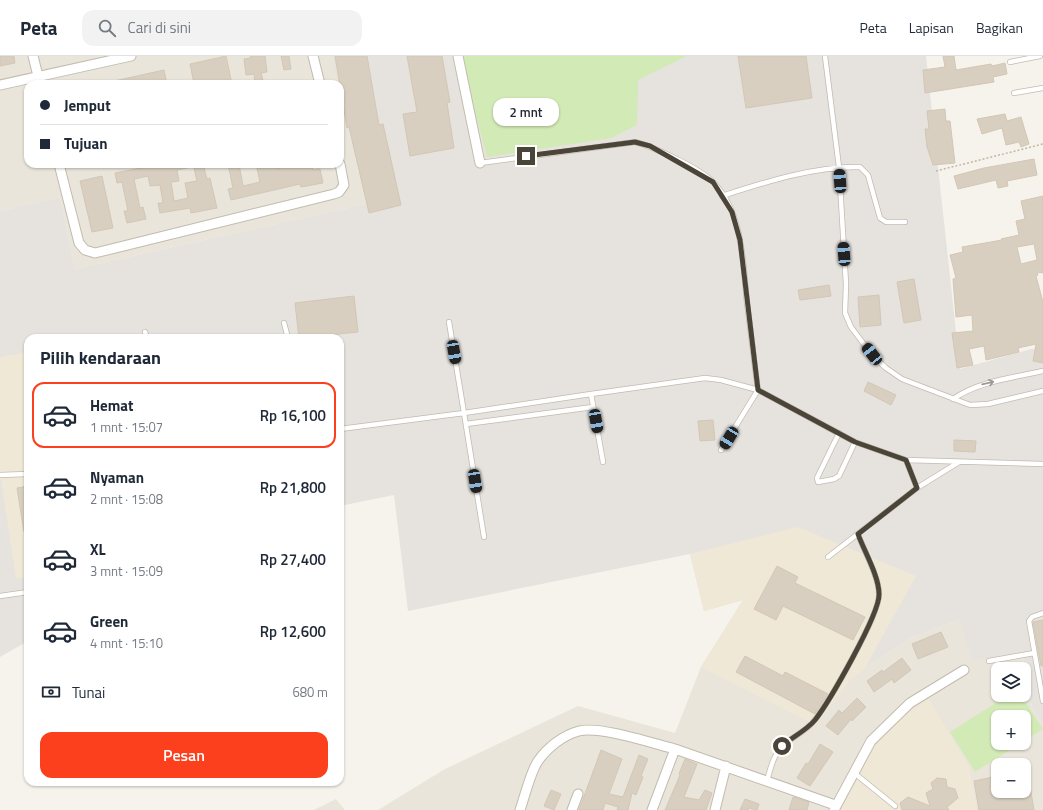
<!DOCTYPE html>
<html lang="id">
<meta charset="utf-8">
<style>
:root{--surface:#fff;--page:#f2f2f3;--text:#1f2937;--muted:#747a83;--line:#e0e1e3;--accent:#fc3f1d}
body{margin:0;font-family:"Titillium Web",sans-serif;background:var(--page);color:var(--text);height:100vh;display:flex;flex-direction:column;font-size:15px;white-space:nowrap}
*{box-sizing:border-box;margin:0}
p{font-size:13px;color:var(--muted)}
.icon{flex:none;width:22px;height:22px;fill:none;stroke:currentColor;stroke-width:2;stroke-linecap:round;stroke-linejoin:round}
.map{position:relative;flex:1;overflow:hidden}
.side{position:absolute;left:24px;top:278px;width:320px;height:452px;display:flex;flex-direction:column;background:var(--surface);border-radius:12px;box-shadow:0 1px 3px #0004}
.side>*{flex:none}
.top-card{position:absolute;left:24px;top:24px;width:320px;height:88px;border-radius:12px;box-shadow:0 1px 3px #0004;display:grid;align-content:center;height:88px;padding:0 16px;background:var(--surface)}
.buttons{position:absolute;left:991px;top:606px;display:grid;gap:8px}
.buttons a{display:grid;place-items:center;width:40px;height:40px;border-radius:8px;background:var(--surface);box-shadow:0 1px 3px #0004;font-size:20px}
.end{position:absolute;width:18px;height:18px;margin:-9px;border:5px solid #4b4439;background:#fff;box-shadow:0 0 0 2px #fff}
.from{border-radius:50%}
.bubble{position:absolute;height:28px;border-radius:12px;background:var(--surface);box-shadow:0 1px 3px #0004;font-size:13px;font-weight:600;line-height:28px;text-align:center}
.car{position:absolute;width:12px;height:24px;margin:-12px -6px;border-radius:5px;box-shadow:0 0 3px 1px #0007;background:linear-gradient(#222 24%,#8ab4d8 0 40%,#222 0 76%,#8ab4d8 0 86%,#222 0)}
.top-card b{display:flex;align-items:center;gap:14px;height:38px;font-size:15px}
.top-card b+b{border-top:1px solid var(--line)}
.top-card i{width:10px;height:10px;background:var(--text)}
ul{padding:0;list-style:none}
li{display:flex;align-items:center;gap:12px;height:66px;margin:0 8px 6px;padding:0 8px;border:2px solid transparent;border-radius:12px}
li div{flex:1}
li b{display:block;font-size:15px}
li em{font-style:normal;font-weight:600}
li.active{border-color:var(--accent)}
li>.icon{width:36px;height:36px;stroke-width:1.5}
h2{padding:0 16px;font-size:18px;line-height:48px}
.pay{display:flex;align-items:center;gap:10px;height:44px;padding:0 16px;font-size:15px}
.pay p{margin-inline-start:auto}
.action{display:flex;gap:8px;margin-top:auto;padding:8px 16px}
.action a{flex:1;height:46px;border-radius:12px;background:var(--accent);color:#fff;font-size:16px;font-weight:600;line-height:46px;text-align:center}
header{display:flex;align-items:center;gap:24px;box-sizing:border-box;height:56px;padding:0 20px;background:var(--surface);border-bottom:1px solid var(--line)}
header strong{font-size:19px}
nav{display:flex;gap:22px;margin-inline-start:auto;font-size:14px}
.search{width:280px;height:36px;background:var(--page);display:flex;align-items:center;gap:10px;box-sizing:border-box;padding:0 14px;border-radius:12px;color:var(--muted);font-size:15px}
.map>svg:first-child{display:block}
.residential{fill:#eae5da;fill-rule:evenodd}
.industrial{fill:#e6e2dd}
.education{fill:#efe8d6}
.green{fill:#d2eab5}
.building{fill:#d8cfc1;stroke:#d3c7b4;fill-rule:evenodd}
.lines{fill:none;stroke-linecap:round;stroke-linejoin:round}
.lane-casing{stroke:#c2bbae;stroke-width:6}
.street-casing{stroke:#c2bbae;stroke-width:11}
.path{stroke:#c4b79f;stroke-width:1.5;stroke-dasharray:2 2;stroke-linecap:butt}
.lane{stroke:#fff;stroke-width:4.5}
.street{stroke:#fff;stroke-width:9}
.oneway{stroke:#9c9892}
.route{stroke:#4b4439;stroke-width:5}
</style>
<header>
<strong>Peta</strong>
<div class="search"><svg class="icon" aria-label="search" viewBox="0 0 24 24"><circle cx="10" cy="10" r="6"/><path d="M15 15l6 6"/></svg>Cari di sini</div>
<nav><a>Peta</a><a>Lapisan</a><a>Bagikan</a></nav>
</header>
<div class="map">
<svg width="1043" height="754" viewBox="0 0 1043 754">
<rect width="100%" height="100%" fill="#f6f3ec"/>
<path class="residential" d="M0 0H332L339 28H28V108H340V34L366 148 75 213 60 141 0 155Z
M960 563 1022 596 1032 651 1043 669V754H378L445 713 578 650 675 677 701 611 816 669 832 646 850 624 865 612 910 582ZM998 613H1024V639H998ZM998 661H1024V687H998ZM998 709H1024V735H998Z
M336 743 345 754H314Z"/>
<path class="industrial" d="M332 0H926L960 313 1031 293 1043 294V669L1032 651 1022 596 972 604 960 563 910 582 865 612 850 624 832 646 816 669 701 611 743 544 704 555 690 498 408 555 394 439 340 450V282H28V585L0 601V155L60 141 75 213 366 148Z"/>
<path class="education" d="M28 296V521L16 523 0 417V301Z
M798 471 916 520 865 612 850 624 832 646 816 669 701 611 743 544 704 555 690 498Z
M928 642 969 710 977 754H840L844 740 868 698 900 663Z"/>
<path class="green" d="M460 0H687L638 24 637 69 611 82 487 101Z
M1008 639H1021L1043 673 1024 685V661H998V687H1021L975 716 950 676Z"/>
<path class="building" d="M0 0H14L15 7 0 10Z
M226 0 232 28H194L190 8Z
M250 0H265L267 16 261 17 264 28H255L254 18 246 19 244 3 251 2Z
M281 0H289L291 13 284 14Z
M335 0H367L379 69 383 68 401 149 369 157 349 71 347 72Z
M407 0H442L450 46 447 47 454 92 410 100 403 58 417 56Z
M738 0H806L812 42 746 52Z
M943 0H954L956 14 991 8 992 10 1005 7 1007 18 993 21 994 26 925 37 923 14 945 11Z
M164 14 167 28H115L114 25Z
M945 53 946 65H950L955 107 933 109 927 91 925 73H929L927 55Z
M1005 58 1007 65 1021 61 1029 88 1021 91 1019 86 1006 89 1002 72 982 78 977 63Z
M1034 103 1037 119 1007 125 1008 130 998 132 996 124 958 133 954 120 984 112Z
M162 108H191L192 111 177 114 179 125 171 126 174 145 188 142 185 127 197 125 193 108H203L207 123 210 122 217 152 191 157 190 152 160 157 158 147H163L160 129 150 130 148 120 134 123 140 152 143 151 146 163 127 167 124 155H128L122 126 117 127 115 117Z
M228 108H239L243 130 260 126 256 108H275L276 113 301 108H311L313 114 320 113 323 127 301 131 300 128 231 144 228 133 233 132Z
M102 120 113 172 92 176 80 125Z
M1043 140V217L1037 216 1038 219 1036 220 1043 246V307L1033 305 1036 288 1018 292 1019 296 986 304 984 290 969 293 973 309 957 312 952 277 973 275 972 259 956 261 953 223 956 222 950 199 963 196 962 191 1002 184 1001 183 1019 179 1016 165 1025 163 1021 145ZM1034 188 1037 204 1021 208 1017 191Z
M914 223 921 264 904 267 897 226Z
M829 229 831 240 800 244 798 234Z
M879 239 881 269 860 271 858 241Z
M354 240 358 276 299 282 295 247Z
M868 326 896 339 891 349 864 335Z
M713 364 715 384 700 385 698 365Z
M954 384 976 385 975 396 954 395Z
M28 430V476H24L17 432Z
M777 510 798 521 795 527 865 561 853 584 783 550 776 564 754 553Z
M1043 564V610H1041L1033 566Z
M941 576 948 591 918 603 912 588Z
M745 600 783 620 785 616 828 638 815 658 736 616Z
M902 602 911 614 894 627 892 623 874 636 867 625 882 614 883 616Z
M857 642 866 651 852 665 851 663 838 679 826 670 839 654 842 657Z
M820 688 833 696 810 730 797 722 806 707 808 708Z
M601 694 622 703 609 738 623 741 639 699 648 703 641 720 643 721 636 739 632 737 628 754H617L618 751 605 747 603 754H579Z
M685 703 697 708 684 741 699 744 705 734 712 737 706 754H665L680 719 679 718Z
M1024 718H1028L1034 754H979L974 725 998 720V735H1024Z
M937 722 946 723 947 731 955 733 958 742 947 751 949 754H902L900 747 908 741 930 750 926 737 933 733 931 727Z
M551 734 561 738 554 754 544 750Z
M793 741 809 746 807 754H789Z
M745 743 759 748 757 754 749 752 748 754H740Z"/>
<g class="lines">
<g class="lane-casing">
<path id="lane" d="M825 0 839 111 846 228 845 257 851 271 872 299 886 312 902 323 970 349 988 348 1043 335
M1010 6 1040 0
M1014 37 1043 32
M480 107 635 86C654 91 699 112 713 126 743 156 743 207 747 247 751 276 754 305 758 334L855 386 906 404 1043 408
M722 140C765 126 815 110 860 111L868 119 880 162 886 166H905
M449 266 464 357 591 338
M284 267 288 282
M145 276 147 282
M953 343C980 325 1012 322 1043 315
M466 368 593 351
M340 373 464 357 484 481
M839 377 817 422 818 426 834 423 839 420 855 386
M906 404 917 432
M603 406 591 338 705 322 721 324 758 334 721 394
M0 419 28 418
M828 501 917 432 959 406
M0 540 28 536
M1043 557 1032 561 1029 565 1043 645
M989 605 1034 597
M853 716 895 750
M767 725C771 710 774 696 787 686 796 679 807 674 814 665 828 648 880 558 879 538 879 521 864 495 858 478"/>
</g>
<g class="street-casing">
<path id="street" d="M33 0 40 28
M313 0 320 28
M458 0 480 107
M0 29 131 0
M59 108 79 187 85 194 95 197 334 138 339 136 344 129 340 108
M520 754C525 740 530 717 538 705 547 692 563 679 579 675 601 670 651 687 675 693
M572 754 578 738
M652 754 675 693 835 749
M715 754 726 710
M834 754 871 685 910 647 964 614"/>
</g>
<path class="path" d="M936 115 1043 88"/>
<use href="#lane" class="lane"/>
<use href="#street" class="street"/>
</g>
<defs><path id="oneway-shaft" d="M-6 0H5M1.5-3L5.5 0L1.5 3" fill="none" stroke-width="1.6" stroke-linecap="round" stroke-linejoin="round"/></defs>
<use class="oneway" href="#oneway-shaft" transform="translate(988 327) rotate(-13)"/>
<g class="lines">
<path class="route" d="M526 100 635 86 650 90 713 126 732 156 740 184 758 334 855 386 906 404 917 432 858 478C864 495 879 520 879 538 880 558 829 646 815 664 806 675 792 681 782 690"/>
</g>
</svg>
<div class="buttons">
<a><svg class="icon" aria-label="layers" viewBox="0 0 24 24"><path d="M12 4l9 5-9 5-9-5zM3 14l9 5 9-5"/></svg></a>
<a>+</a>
<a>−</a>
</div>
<i class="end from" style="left:782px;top:690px"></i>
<i class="end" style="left:526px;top:100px"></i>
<div class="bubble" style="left:493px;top:42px;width:66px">2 mnt</div>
<i class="car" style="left:840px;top:125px;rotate:356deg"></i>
<i class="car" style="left:844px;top:198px;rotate:356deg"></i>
<i class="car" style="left:454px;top:296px;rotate:170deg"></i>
<i class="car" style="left:872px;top:298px;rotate:322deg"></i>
<i class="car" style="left:596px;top:365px;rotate:170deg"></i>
<i class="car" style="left:729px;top:382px;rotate:211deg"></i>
<i class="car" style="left:475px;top:425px;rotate:171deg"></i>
<div class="top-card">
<b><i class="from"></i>Jemput</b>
<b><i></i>Tujuan</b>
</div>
<section class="side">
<h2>Pilih kendaraan</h2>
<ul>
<li class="active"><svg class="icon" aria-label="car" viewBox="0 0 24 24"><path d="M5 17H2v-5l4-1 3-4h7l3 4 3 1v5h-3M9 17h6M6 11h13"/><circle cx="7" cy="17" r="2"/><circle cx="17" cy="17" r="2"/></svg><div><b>Hemat</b><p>1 mnt · 15:07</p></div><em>Rp 16,100</em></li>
<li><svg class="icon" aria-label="car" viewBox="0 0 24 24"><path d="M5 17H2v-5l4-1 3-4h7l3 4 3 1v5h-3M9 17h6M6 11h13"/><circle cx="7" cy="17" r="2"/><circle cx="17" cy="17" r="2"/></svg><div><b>Nyaman</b><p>2 mnt · 15:08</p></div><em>Rp 21,800</em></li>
<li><svg class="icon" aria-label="car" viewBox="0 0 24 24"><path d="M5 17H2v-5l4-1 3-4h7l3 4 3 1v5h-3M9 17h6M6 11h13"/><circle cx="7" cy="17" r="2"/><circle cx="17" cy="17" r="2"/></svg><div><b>XL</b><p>3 mnt · 15:09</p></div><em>Rp 27,400</em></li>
<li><svg class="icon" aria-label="car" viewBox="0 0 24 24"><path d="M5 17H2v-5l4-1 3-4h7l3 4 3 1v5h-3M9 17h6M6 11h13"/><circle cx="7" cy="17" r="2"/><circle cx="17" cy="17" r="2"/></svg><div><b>Green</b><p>4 mnt · 15:10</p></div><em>Rp 12,600</em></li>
</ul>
<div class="pay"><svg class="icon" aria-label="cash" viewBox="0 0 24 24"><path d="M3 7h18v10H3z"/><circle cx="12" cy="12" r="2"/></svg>Tunai<p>680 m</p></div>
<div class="action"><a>Pesan</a></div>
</section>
</div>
